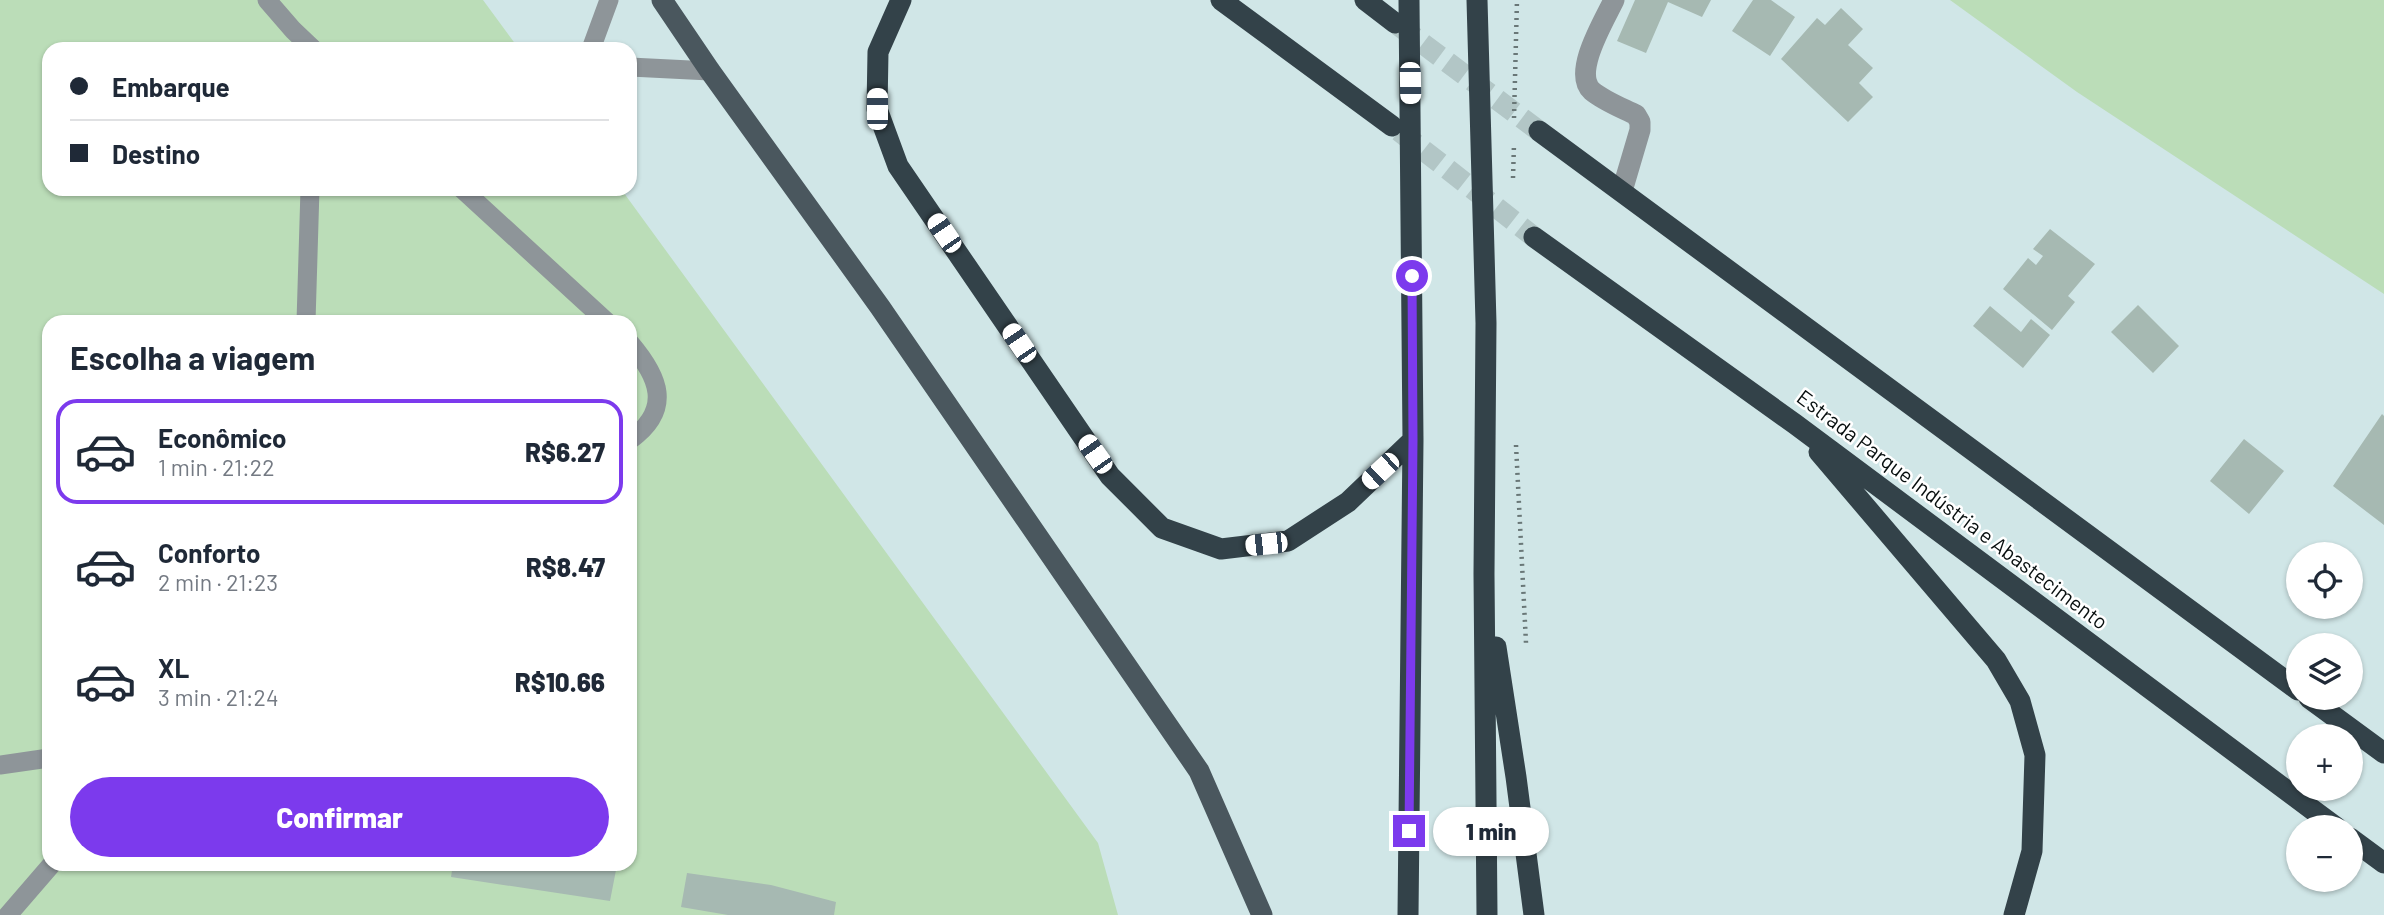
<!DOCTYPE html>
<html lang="pt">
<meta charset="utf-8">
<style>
:root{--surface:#fff;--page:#f2f2f3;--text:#1f2937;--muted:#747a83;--line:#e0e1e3;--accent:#7c3aed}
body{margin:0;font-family:Barlow,sans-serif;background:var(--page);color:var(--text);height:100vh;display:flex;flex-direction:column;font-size:26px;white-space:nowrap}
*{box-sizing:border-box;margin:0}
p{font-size:23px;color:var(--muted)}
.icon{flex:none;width:38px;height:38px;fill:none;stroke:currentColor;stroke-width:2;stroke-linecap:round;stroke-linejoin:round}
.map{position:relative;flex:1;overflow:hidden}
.details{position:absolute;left:42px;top:315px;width:595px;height:556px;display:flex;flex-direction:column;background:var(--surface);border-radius:21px;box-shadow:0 2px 5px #0004}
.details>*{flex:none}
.guide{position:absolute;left:42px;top:42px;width:595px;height:154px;border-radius:21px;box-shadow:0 2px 5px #0004;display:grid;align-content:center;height:154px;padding:0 28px;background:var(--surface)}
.tools{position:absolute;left:2286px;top:542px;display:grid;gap:14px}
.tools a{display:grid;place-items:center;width:77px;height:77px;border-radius:50%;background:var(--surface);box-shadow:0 2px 5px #0004;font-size:35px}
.end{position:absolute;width:32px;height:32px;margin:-16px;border:9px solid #7c3aed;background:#fff;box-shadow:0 0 0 4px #fff}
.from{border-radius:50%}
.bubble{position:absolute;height:49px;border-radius:24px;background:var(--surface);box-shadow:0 2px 5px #0004;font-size:23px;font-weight:800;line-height:49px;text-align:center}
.car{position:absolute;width:21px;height:42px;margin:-21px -10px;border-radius:9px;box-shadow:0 0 5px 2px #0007;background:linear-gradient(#fff 24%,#345 0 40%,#fff 0 76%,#345 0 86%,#fff 0)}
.guide b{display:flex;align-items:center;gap:24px;height:66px;font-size:26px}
.guide b+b{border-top:2px solid var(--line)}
.guide i{width:18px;height:18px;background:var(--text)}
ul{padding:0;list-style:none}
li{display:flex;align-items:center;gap:21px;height:105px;margin:0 14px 10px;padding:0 14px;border:4px solid transparent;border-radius:21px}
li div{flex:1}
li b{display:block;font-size:26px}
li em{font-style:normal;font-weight:800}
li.selected{border-color:var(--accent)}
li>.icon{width:63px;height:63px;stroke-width:1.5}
h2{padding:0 28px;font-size:32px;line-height:84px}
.action{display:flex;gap:14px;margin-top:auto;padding:14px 28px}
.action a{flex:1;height:80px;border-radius:42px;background:var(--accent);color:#fff;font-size:28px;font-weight:800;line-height:80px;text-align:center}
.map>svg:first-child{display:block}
.green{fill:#bbddb8;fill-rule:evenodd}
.building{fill:#a6b9b2}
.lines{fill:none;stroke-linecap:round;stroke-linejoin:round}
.highway-tunnel{stroke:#b2c6c6;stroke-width:21;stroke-dasharray:21 10;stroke-linecap:butt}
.path{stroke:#697777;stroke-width:4.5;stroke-dasharray:2 5;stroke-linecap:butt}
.lane{stroke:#8e9599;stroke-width:19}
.street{stroke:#8e9599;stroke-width:21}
.primary{stroke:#4a575e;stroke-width:21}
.highway{stroke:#334249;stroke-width:21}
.route{stroke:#7c3aed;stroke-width:9}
.labels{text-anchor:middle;stroke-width:5;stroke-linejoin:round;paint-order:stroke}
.street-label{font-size:21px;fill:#070e0e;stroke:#fff}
</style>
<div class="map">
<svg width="2384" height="915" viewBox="0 0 2384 915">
<rect width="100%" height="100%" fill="#d0e6e7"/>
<path class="green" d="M0 0H483L519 49H49V189H621L1098 843 1118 915H0ZM49 322H630V864H49Z
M1950 0H2384V294L2077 92Z"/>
<path class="building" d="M1635 0H1711L1702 17 1668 2 1646 53 1617 41Z
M1753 0H1771L1795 17 1770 56 1732 31Z
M1841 8 1863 29 1848 45 1873 68 1859 83 1873 97 1848 122 1781 59 1817 18 1825 25Z
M2050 229 2095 264 2068 296 2075 302 2052 330 2003 289 2028 258 2036 265 2043 256 2033 249Z
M2138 305 2179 346 2153 373 2111 332Z
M1990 306 2021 332 2031 319 2050 335 2023 368 1973 326Z
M2382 414 2384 416V525L2333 486Z
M2244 439 2284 471 2249 514 2210 481Z
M453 864H615L617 865 610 901 451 877Z
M687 873 771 885 836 902 834 915H728L681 907Z"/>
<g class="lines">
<path class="highway-tunnel" d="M1398 25 1539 131
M1399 131 1534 237"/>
<path class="path" d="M1514 118 1517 0
M1513 178 1514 144
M1516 445 1526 643"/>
<path class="lane" d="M267 0 293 30 313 49
M591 49 609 0
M630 67 710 71
M462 189 607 322
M306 322 310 189
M630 343C659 377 673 409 630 440
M0 765 49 758
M8 915 52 864"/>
<path class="street" d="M1614 0C1604 21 1572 73 1592 91 1604 101 1622 108 1636 115L1640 122V130L1622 191"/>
<path class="primary" d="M662 0 710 71 880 307 1199 771 1262 915"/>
<path class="highway" d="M901 0 878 52 877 109 898 166 1110 476 1162 528 1221 549 1288 541 1348 502 1413 440
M1221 0 1392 126
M1365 0 1395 23
M1477 0 1486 323 1484 574 1487 915
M1539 131 2298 690
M1534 237 1795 424 2337 828
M1819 452 1996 660 2020 701 2035 755 2032 851 2014 915
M1496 647 1516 777 1534 915
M2309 698 2384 753
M2350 838 2384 863
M1408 915 1413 440 1409 0"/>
</g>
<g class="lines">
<path class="route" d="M1409 831 1413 440 1412 276"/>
</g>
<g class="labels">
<g class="street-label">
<text transform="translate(1952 510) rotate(37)" y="7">Estrada Parque Indústria e Abastecimento</text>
</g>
</g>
</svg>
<div class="tools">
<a><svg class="icon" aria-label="locate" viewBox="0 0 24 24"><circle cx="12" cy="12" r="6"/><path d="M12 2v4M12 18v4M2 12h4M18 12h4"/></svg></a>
<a><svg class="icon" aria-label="layers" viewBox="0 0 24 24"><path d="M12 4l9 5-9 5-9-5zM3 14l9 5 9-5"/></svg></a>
<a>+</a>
<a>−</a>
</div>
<i class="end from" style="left:1412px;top:276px"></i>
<i class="end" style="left:1409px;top:831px"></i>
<div class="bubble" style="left:1433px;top:807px;width:116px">1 min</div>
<i class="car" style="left:1410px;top:83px;rotate:179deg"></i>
<i class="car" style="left:877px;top:109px;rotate:0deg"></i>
<i class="car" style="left:944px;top:233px;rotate:326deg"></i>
<i class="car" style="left:1019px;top:343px;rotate:326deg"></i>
<i class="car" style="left:1095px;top:454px;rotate:325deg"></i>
<i class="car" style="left:1380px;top:471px;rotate:227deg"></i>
<i class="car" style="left:1266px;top:544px;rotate:264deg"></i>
<div class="guide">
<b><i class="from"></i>Embarque</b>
<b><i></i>Destino</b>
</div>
<section class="details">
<h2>Escolha a viagem</h2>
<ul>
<li class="selected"><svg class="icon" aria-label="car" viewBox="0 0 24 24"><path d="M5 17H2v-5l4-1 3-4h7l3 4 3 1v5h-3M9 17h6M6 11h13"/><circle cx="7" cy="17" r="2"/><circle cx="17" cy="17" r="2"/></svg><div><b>Econômico</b><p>1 min · 21:22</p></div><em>R$6.27</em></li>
<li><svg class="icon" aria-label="car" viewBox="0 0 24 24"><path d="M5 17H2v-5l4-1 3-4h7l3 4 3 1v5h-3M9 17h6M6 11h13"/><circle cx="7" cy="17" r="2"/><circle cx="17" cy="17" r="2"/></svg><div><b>Conforto</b><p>2 min · 21:23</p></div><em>R$8.47</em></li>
<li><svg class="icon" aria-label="car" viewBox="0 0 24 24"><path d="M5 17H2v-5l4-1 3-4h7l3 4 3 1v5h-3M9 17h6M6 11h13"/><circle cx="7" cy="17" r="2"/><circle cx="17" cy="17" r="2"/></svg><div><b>XL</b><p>3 min · 21:24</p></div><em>R$10.66</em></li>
</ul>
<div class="action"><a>Confirmar</a></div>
</section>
</div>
